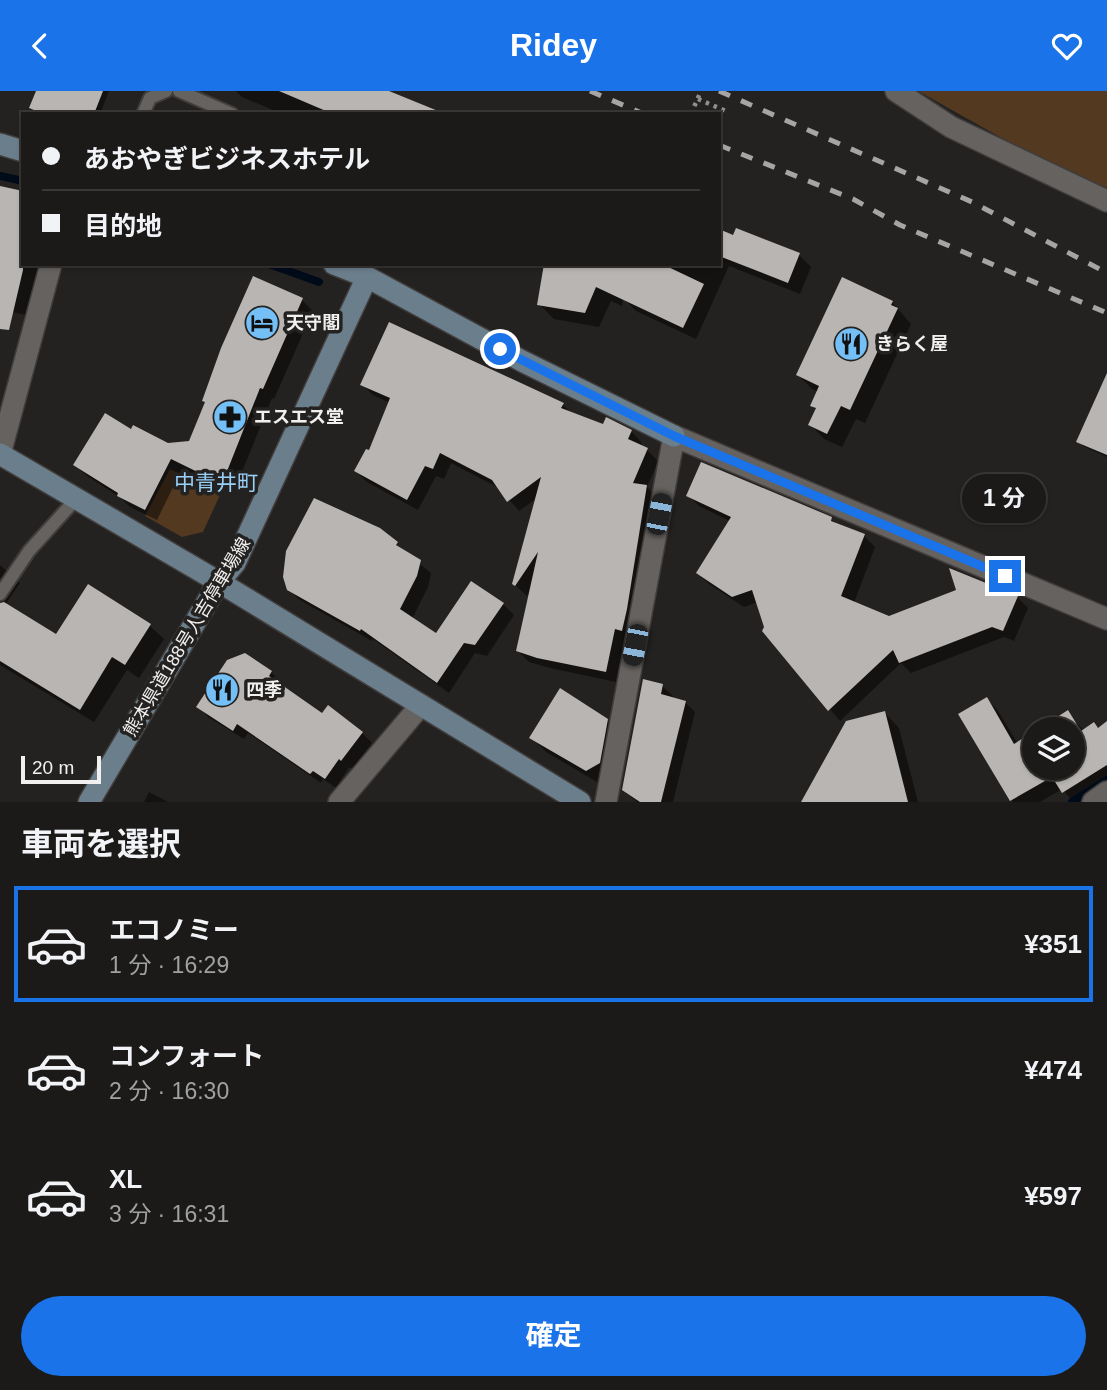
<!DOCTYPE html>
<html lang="ja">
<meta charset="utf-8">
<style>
:root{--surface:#1b1a18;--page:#242321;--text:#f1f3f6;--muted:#a0a1a2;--line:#393837;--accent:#1a73e8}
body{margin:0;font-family:Helvetica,"Noto Sans JP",sans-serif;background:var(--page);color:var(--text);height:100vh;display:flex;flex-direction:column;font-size:26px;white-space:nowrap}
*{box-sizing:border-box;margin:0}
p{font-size:23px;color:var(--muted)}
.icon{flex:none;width:38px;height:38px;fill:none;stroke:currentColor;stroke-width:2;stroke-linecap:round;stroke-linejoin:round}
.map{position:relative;height:711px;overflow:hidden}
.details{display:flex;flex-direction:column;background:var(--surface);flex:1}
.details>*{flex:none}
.hud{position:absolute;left:21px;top:21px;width:700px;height:154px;border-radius:0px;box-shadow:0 2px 5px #0004,0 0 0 2px var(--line);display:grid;align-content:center;height:154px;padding:0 21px;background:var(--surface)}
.buttons{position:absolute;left:1022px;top:626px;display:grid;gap:14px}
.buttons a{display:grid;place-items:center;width:63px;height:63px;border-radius:50%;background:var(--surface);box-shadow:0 2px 5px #0004,0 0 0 2px var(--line);font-size:35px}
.scale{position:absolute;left:21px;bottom:18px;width:80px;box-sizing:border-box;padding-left:7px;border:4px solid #f2f0ef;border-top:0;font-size:19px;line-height:24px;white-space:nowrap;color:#f2f0ef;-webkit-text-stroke:5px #242220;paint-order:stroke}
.end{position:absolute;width:32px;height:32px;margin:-16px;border:9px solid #1a73e8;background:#fff;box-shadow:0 0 0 4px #fff}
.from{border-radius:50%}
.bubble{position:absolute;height:49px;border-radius:24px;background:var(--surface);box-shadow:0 2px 5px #0004,0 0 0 2px var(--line);font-size:23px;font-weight:700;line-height:49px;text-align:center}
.car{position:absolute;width:21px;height:42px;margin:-21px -10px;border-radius:9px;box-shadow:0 0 5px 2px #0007;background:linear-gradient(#222 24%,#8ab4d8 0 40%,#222 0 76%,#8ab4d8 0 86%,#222 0)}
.hud b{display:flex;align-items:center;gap:24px;height:66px;font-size:26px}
.hud b+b{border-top:2px solid var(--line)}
.hud i{width:18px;height:18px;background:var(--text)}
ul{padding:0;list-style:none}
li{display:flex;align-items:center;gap:21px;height:116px;margin:0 14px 10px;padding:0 7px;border:4px solid transparent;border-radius:0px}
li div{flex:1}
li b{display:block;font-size:26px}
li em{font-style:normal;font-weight:700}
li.active{border-color:var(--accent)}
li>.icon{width:63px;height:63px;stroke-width:1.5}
h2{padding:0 21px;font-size:32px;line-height:84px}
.cta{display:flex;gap:14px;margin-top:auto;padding:14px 21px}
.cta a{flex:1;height:80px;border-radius:42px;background:var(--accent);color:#fff;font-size:28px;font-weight:700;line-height:80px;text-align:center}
header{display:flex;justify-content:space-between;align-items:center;height:91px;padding:0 21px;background:var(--accent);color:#fff;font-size:32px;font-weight:700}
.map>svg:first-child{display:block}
.green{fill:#533920}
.shadow{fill:#0007}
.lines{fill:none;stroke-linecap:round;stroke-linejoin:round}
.stream{stroke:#000b1a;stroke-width:8}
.building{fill:#b8b5b2}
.lane-casing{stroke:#403d3c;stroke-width:16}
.street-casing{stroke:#403d3c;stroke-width:24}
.secondary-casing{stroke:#403d3c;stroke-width:24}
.path{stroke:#908e8c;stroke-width:4.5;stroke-dasharray:3.5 5;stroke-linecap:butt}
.lane{stroke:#65625f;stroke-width:12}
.street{stroke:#65625f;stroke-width:21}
.secondary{stroke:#6a7e8b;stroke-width:21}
.rail{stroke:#a7a5a4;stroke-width:5;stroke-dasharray:12 12;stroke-linecap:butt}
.route{stroke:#1a73e8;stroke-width:9}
.labels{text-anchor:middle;stroke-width:7;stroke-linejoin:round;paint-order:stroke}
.poi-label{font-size:18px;font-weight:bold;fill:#f2f0ef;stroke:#242220;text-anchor:start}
.street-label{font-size:18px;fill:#f2f0ef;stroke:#242220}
.quarter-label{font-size:21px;fill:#99d0f8;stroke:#242220}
</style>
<header><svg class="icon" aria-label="back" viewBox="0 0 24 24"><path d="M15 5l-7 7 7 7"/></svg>Ridey<svg class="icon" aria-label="heart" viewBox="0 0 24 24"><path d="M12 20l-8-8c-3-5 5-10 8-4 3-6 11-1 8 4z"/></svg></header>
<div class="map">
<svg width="1107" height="711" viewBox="0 0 1107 711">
<rect width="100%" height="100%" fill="#242220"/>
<path class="green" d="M918 0H1107V97L1007 50Z
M170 378 220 404 203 441 182 446 145 425Z"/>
<path class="shadow" d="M38 0H109L100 23H40L31 16Z
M236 0H384L439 23H319L309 18 307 23H282L242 6Z
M0 97 23 173H47L34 226 0 218Z
M719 140 799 164 811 176 800 203 729 175 696 248 636 220 624 208 639 173H719Z
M627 173 622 215 611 210 599 236 554 228 539 213Z
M302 209 313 220 274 308 272 307 233 403 182 378 157 429 130 416 121 407 87 385 75 374 132 341 168 353 190 351Z
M892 211 911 233 865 332 856 328 842 356 824 348 810 333 817 319 812 314 818 301 812 298 798 284Z
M362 293 563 314 572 323 604 335 631 340 642 352 641 356 647 359 658 370 647 396 657 407 633 550 625 548 616 591 550 577 529 571 518 560 532 497 527 505 514 493 537 407 519 420 499 397 451 372 444 388 436 385 418 419 367 391 356 380 370 362 390 312 373 304Z
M1107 294V366L1083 355 1078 350Z
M688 404 831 428 838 435 864 445 875 456 854 512 889 527 1017 506 1028 517 1014 550 1004 546 911 582 901 572 840 630 765 540 766 536 758 511 744 516 709 493 698 482 730 430 699 415Z
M379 439 431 482 428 496 412 528 436 545 503 513 514 524 487 565 475 562 449 602 373 548 372 550 300 509 288 498Z
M0 474 20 492 5 514 57 545 150 535 164 548 139 587 127 579 94 631 0 574Z
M271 581 280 591 279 594 322 624 362 642 372 652 352 678 349 676 336 697 323 688 321 692 248 642 244 648 208 626 199 616Z
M662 595 673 605 672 608 685 611 695 621 673 711H637L623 699Z
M987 608 998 620 1018 653 1034 642V677H1073V639L1067 621 1084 640 1099 638 1107 632V700L1095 701 1078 711H1073L1062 698 1040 711H1013L961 623Z
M885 622 899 637 918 711H803L847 632Z
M607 629 622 644 602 694 546 661 531 646Z
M149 701 168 711H144Z"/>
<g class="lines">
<path class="stream" d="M0 85 23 90
M269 173 319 191
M1072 711 1107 689"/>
</g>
<path class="building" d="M36 0H103L94 23H44L29 17Z
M279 0H389L443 22 333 23Z
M0 95 23 100V179L9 239 0 238Z
M736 137 800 162 788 192 719 165V138L733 144Z
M544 173H662L704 193 683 237 596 196 585 222 537 214Z
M253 185 303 207 263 298 260 297 222 393 171 368 145 419 117 405 118 402 73 374 105 322 131 338 133 334 168 352 189 350 205 311 202 310 221 257Z
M842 186 893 210 891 214 898 217 850 319 841 315 827 343 808 334 816 317 810 315 819 295 796 284Z
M389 231 564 312 561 317 603 333 606 326 632 339 628 348 648 357 633 392 647 394 627 518 622 540 615 538 606 581 537 567 516 560 538 461 515 495 512 493 541 386 507 411 492 389 440 362 433 378 425 375 407 409 354 380 366 358 369 359 390 307 360 294Z
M1107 282V364L1076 351Z
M701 371 832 426 831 430 865 443 841 505 889 525 956 499 949 477 1018 505 1003 540 992 536 899 572 893 559 828 620 762 540 764 536 752 499 732 506 696 482 731 426 686 405Z
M314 407 380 437 398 451 396 454 421 469 417 485 400 518 436 542 471 490 504 512 475 554 464 552 437 592 361 538 360 540 287 499 283 486 286 460Z
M88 493 151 533 125 574 112 566 80 619 0 570V512L4 511 56 543Z
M245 562 272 580 269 585 322 622 328 614 363 641 341 670 339 668 325 688 313 680 310 683 237 633 233 640 196 616 227 569Z
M643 588 663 593 661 603 686 610 661 711H640L622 699Z
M560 597 608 628 600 672 586 680 529 647Z
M987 606 1014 653 1034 640V677H1073V639H1037L1068 619 1081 640 1094 631 1098 637 1107 630V674L1062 702 1052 686 1010 710 958 623Z
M885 620 908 711H801L846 630Z"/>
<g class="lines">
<g class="lane-casing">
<path id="lane" d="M179 0 232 23
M143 23 150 7 166 0
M0 503 29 460 76 408"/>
</g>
<g class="street-casing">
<path id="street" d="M896 0 951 36 1107 110
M0 363 51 173
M339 711 421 614
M606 711 674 345 1107 528
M1093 711 1107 701"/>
</g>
<g class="secondary-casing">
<path id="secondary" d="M0 53 23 60
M334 173 367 186 522 270 674 345
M0 363 219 491 580 711
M89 711 219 491 235 472 367 186"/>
</g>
<path class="path" d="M698 8 728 21
M691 23 701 0"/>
<use href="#lane" class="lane"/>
<use href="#street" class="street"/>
<use href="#secondary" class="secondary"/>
<path class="rail" d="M590 0 644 23
M719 0 972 111 1107 182
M719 54 853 108 900 134 1107 222"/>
</g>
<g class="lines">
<path class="route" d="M500 258 674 345 1005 485"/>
</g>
<defs>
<g id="hotel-disc" transform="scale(1.75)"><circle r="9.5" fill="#74c0f6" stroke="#242220"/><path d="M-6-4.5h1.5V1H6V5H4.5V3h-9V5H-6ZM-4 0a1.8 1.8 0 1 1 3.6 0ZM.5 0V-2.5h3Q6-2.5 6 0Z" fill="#111"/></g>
<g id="restaurant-disc" transform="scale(1.75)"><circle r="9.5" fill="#74c0f6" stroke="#242220"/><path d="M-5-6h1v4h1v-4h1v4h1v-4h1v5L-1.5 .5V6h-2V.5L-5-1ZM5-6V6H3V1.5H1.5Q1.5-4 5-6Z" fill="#111"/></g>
<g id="pharmacy-disc" transform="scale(1.75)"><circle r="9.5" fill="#74c0f6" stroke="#242220"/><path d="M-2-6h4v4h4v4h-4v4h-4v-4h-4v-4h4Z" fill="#111"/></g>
</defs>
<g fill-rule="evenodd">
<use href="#hotel-disc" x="262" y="232"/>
<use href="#restaurant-disc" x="851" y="253"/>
<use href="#pharmacy-disc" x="230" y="326"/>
<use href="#restaurant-disc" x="222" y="599"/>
</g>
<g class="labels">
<g class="poi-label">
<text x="286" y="238">天守閣</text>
<text x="876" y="259">きらく屋</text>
<text x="254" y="332">エスエス堂</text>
<text x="246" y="605">四季</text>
</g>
<g class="street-label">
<text transform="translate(187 546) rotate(-59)" y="6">熊本県道188号人吉停車場線</text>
</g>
<g class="quarter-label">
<text x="216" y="399">中青井町</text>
</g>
</g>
</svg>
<div class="buttons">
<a><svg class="icon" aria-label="layers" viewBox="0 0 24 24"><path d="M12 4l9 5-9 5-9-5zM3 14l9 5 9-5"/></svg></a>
</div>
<div class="scale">20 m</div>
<i class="end from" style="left:500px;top:258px"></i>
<i class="end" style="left:1005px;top:485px"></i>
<div class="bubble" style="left:962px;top:383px;width:84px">1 分</div>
<i class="car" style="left:659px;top:423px;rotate:11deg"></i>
<i class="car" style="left:635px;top:554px;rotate:191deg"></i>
<div class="hud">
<b><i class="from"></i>あおやぎビジネスホテル</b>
<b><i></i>目的地</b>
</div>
</div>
<section class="details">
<h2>車両を選択</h2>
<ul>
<li class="active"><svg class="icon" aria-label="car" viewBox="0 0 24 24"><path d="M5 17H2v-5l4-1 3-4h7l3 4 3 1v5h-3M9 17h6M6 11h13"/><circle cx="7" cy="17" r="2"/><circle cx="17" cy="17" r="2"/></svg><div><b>エコノミー</b><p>1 分 · 16:29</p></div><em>¥351</em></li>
<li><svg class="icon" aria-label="car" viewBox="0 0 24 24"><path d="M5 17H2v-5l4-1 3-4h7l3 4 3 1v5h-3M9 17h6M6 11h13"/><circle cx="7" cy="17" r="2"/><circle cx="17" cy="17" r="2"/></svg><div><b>コンフォート</b><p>2 分 · 16:30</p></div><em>¥474</em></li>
<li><svg class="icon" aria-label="car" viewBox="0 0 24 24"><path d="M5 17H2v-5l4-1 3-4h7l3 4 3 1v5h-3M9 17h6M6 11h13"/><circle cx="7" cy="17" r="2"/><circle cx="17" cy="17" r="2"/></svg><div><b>XL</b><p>3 分 · 16:31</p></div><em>¥597</em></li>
</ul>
<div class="cta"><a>確定</a></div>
</section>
